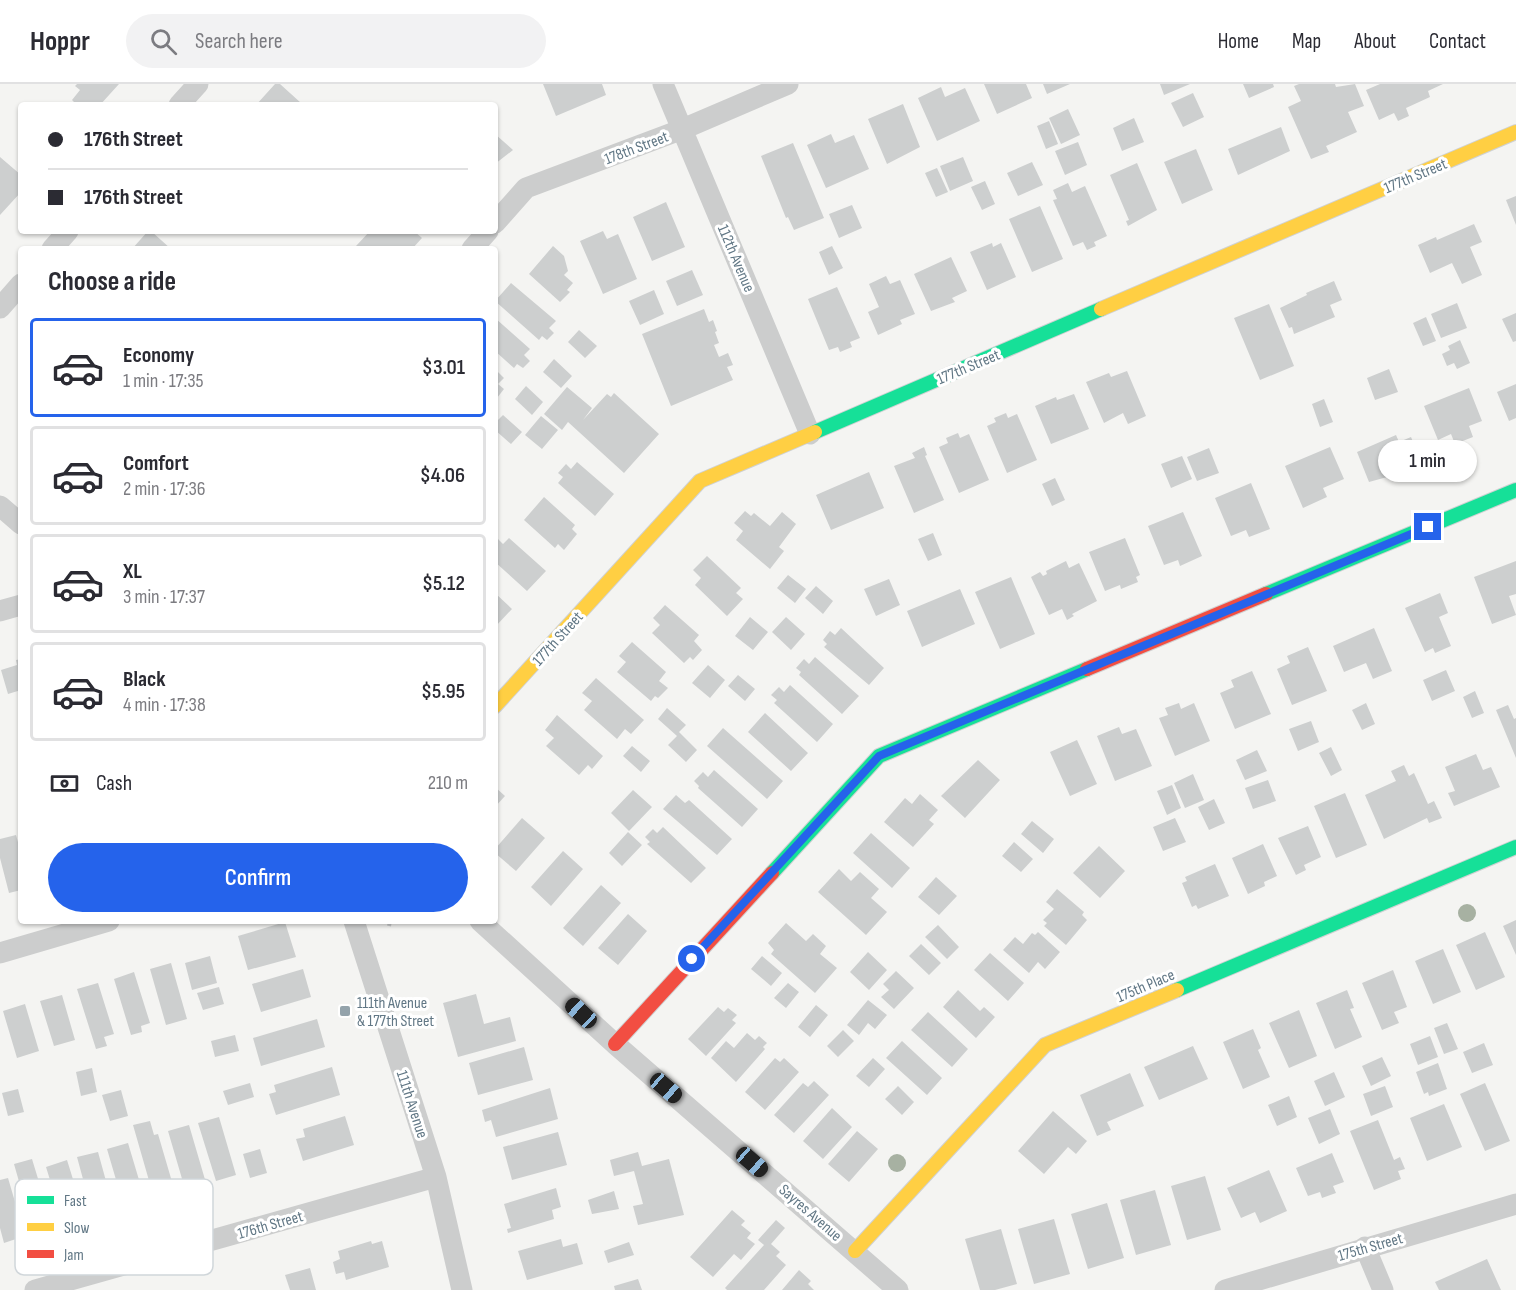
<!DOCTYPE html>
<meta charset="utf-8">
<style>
:root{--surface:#fff;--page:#f2f2f3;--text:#2b2b33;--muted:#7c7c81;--line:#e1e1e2;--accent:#2563eb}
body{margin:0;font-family:"Sofia Sans Condensed",sans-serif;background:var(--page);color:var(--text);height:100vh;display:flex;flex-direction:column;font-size:22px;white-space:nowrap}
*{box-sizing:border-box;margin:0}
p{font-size:20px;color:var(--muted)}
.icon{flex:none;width:33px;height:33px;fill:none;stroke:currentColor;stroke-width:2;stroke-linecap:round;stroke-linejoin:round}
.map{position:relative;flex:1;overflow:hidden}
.panel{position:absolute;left:18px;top:162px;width:480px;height:678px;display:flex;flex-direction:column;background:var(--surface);border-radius:6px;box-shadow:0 2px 4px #0004}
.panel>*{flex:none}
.banner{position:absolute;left:18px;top:18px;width:480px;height:132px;border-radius:6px;box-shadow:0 2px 4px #0004;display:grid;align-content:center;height:132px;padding:0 30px;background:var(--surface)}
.end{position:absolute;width:27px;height:27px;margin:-14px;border:8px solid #2563eb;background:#fff;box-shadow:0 0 0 3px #fff}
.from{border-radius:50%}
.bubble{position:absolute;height:42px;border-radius:21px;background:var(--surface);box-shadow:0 2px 4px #0004;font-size:20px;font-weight:600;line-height:42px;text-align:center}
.car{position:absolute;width:18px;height:36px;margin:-18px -9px;border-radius:8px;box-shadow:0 0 4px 2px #0007;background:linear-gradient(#222 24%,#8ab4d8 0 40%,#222 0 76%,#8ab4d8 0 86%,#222 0)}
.banner b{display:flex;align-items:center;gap:21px;height:57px;font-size:22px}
.banner b+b{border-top:2px solid var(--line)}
.banner i{width:15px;height:15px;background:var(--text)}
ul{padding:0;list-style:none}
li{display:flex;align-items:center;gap:18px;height:99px;margin:0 12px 9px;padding:0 18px;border:3px solid var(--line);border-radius:6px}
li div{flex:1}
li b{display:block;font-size:22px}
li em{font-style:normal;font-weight:600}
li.current{border-color:var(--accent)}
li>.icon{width:54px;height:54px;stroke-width:1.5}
h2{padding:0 30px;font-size:27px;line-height:72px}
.pay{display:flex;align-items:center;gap:15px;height:66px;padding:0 30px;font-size:22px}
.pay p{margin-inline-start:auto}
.action{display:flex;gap:12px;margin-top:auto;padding:12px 30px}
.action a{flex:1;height:69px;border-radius:36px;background:var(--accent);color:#fff;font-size:24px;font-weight:600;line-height:69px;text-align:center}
header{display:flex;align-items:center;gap:36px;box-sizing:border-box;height:84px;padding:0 30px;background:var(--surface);border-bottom:2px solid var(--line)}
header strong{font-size:28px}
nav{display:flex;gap:33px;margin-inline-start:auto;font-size:21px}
.search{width:420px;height:54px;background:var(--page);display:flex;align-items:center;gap:15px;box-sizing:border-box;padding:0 21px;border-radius:33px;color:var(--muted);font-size:22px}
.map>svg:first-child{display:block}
.building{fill:#cdcfcf}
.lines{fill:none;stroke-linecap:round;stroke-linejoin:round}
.fast-casing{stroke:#cfd1d2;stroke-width:16}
.slow-casing{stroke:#cfd1d2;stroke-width:16}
.jam-casing{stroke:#cfd1d2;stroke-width:16}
.path{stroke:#cacbcc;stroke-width:4;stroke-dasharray:3 3;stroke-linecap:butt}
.street{stroke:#cccdcd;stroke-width:21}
.fast{stroke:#16e098;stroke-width:14}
.slow{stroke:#ffcf43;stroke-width:14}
.jam{stroke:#f24e42;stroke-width:14}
.tree{fill:#a7b1a2}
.route{stroke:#2563eb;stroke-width:8}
.poi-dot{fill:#94a3ab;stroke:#fff;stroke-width:2}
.labels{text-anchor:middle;stroke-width:6;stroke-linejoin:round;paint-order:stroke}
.street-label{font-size:16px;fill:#617785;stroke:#fff}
.poi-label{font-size:16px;fill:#617785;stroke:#fff;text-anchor:start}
.key{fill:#fff;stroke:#d0d6da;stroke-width:1.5}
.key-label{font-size:16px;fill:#617785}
</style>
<header>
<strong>Hoppr</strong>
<div class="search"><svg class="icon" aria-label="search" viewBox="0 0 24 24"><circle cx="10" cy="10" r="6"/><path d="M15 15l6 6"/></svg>Search here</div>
<nav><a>Home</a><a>Map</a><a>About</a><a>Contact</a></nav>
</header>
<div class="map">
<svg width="1516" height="1206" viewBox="0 0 1516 1206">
<rect width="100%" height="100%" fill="#f4f4f2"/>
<path class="building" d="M77 0H119L100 21H77L72 16 80 6 75 2Z
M275 0H280L301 19 256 21Z
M543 0H602L606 11 556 32Z
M984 0H1026L1032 14 997 30Z
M1043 0H1070L1047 10Z
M1160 0H1190L1164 11Z
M1243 0H1273L1274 3 1249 14Z
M1299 0H1335L1336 3 1355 0 1364 22 1348 28 1357 48 1326 62 1329 68 1311 75 1288 23 1301 17 1294 2Z
M1380 0H1443L1428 7 1430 13 1406 24 1409 32 1398 37 1394 29 1379 36 1366 6Z
M941 3 945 13 965 4 980 37 937 57 918 14Z
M1193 9 1204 33 1183 43 1171 19Z
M903 20 920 63 887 80 868 35Z
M1068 25 1080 51 1061 60 1049 34Z
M1134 34 1144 58 1122 67 1113 44Z
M1049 37 1058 60 1046 65 1037 42Z
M1281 43 1290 67 1238 91 1228 65Z
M495 50 513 66 495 80Z
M831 50 835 59 854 51 869 85 826 104 807 61Z
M1078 58 1087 81 1065 91 1055 67Z
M793 59 824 134 794 146 788 133 786 134 761 72Z
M1196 65 1213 106 1182 120 1164 78Z
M0 73 21 91V108L0 131Z
M963 73 973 97 950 107 940 82Z
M1032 78 1043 101 1018 112 1007 89Z
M1137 79 1157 126 1128 142 1126 137 1129 136 1110 91Z
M937 84 948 108 936 113 925 89Z
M985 97 995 120 982 126 971 103Z
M1068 99 1072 108 1085 102 1107 152 1094 158 1096 162 1087 166 1083 158 1073 162 1053 116 1057 115 1053 106Z
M1516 112V141L1506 116Z
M666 118 685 163 652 177 633 133Z
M852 121 862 144 839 154 829 130Z
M1040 122 1063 175 1032 188 1009 135Z
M1474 140 1482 158 1470 163 1482 191 1462 200 1452 179 1430 189 1418 161 1436 153 1437 156Z
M148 147H151L171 165H132Z
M370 147H414L422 154 412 165H360L356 162Z
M603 147 607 155 618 150 637 195 603 210 580 157Z
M992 159 993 163 1001 159 1016 193 987 206 970 168Z
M553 162 564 172 568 187 564 191 573 199 567 206 570 208 560 218 529 190Z
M832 162 843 184 829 191 819 168Z
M951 173 967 207 952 214 955 218 931 227 914 190Z
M692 186 703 211 677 222 666 197Z
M886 192 890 200 900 196 915 230 900 236 902 240 878 251 868 228 879 223 869 200Z
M1334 197 1342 216 1330 221 1335 233 1294 250 1292 243 1289 244 1280 224 1307 211 1306 209Z
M511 199 556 237 549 244 554 249 547 256 542 252 539 256 495 217Z
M837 203 860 254 850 258 852 263 840 268 838 263 829 266 808 215Z
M654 206 664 230 640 241 629 217Z
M1457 219 1467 244 1441 254 1431 230Z
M1269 220 1294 282 1260 296 1234 234Z
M704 225 709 238 713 236 717 247 715 248 719 259 714 261 719 273 728 269 733 281 727 283 733 296 671 322 642 250Z
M1516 229V257L1513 258 1502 235Z
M1426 233 1436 257 1423 262 1413 239Z
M495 234 530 265 524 271 530 277 523 284 517 280 514 284 495 267Z
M579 246 597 262 585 274 568 258Z
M1460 256 1470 279 1457 285 1454 279 1447 282 1442 270 1450 266 1448 262Z
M554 275 572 292 561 304 543 288Z
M495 285 504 294 498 300 504 305 497 314Z
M1389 285 1398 308 1375 316 1367 294Z
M1127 287 1146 332 1128 340 1123 329 1104 339 1086 298 1109 289 1111 293Z
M1516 300V334L1509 337 1497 308Z
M526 302 543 318 532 331 515 315Z
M567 303 592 324 583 336 607 310 611 313 614 309 659 350 624 389 568 338 562 346 544 330Z
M1469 304 1482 337 1469 342 1473 353 1455 360 1451 350 1438 356 1424 322Z
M1074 310 1089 345 1051 360 1035 322 1056 313 1057 316Z
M1324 315 1333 338 1320 343 1312 320Z
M1006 329 1008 334 1017 330 1037 376 1007 389 987 342 996 338 994 334Z
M503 331 522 348 511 360 495 346V339Z
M541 332 558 346 542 365 525 351Z
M958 349 960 354 969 350 989 396 959 409 939 363 948 359 946 354Z
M1396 351 1399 358 1411 353 1420 375 1396 385 1398 390 1369 398 1357 368Z
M924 363 927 371 925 372 944 416 914 429 894 382 915 374 912 369Z
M1330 363 1344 395 1323 404 1327 413 1303 424 1285 382Z
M1209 364 1219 389 1197 397 1187 373Z
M1182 372 1192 395 1171 404 1161 380Z
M577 378 614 410 595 432 558 399 563 393 558 389 566 380 571 385Z
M869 388 884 424 831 446 816 411Z
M1055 394 1065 416 1052 422 1042 400Z
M1251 399 1270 445 1249 453 1246 446 1231 452 1215 414Z
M544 413 575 441 572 445 577 450 564 466 558 460 555 464 524 436Z
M745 427 751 432 754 429 770 442 782 428 796 440 779 463 784 467 770 485 736 456 743 447 734 439Z
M1183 428 1202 472 1180 482 1178 476 1164 481 1148 442Z
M933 449 942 471 928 477 918 455Z
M509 454 546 487 527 507 495 478V458L498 455 503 460Z
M1125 454 1140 491 1136 493 1138 498 1121 505 1120 501 1105 507 1089 468Z
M707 472 741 504 736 509 743 515 727 532 695 501 701 494 693 486Z
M1066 477 1069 484 1079 479 1097 517 1072 530 1074 532 1067 536 1062 525 1049 531 1031 493 1040 488 1043 492 1047 490 1046 487Z
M1516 477V510L1509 512 1516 531 1492 540 1474 493Z
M788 491 806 505 795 519 777 504Z
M1011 493 1035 550 1000 565 975 508Z
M889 495 900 521 876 532 864 505Z
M816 502 833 517 823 530 805 514Z
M960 505 975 540 922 563 907 527Z
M495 509 512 525 495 543Z
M1440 509 1448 529 1439 533 1451 562 1435 569 1433 564 1425 568 1405 524Z
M665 521 699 551 694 557 702 566 693 576 690 573 684 579 652 549 660 541 653 534Z
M750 533 768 548 753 566 735 552Z
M786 533 805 550 791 566 772 548Z
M841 544 884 584 869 601 824 563 827 560 823 556 830 547 835 551Z
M1374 544 1392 587 1373 595 1366 579 1344 588 1333 562Z
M632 558 666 588 659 597 668 604 658 614 655 612 651 617 617 588 626 578 619 572Z
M1308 563 1327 607 1292 621 1277 585 1290 579 1287 572Z
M815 573 859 612 842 630 799 591 801 588 796 584 804 575 809 580Z
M21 575V606L8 610 1 586 17 581 16 576Z
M708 581 725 596 710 614 692 599Z
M1446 586 1455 607 1432 617 1423 596Z
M1252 587 1271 630 1235 645 1220 609 1234 603 1231 596Z
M738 591 755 605 745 617 728 602Z
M596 594 644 636 631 650 625 645 617 655 584 626 592 617 582 609Z
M790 601 833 640 817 658 774 619 777 616 771 611 779 603 784 608Z
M1475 607 1484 629 1472 634 1463 613Z
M1179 619 1181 625 1194 619 1210 657 1175 672 1159 634 1168 631 1165 624Z
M1366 619 1375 640 1362 646 1352 626Z
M1508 621 1514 635 1516 634V674L1496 626Z
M667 624 686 641 679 648 697 666 686 678 668 661 677 652 658 635Z
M765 629 808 669 791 687 748 648Z
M557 631 603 672 592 685 588 681 579 691 546 662 554 654 545 646Z
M1311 637 1319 658 1298 667 1289 645Z
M1119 643 1122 650 1136 645 1152 682 1115 697 1097 652Z
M723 644 783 697 767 715 707 662Z
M1077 656 1097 700 1070 712 1050 668Z
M632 662 650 677 641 688 623 672Z
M1331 663 1342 686 1331 692 1319 669Z
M1257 666 1267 687 1245 696 1236 676Z
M1476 670 1483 686 1491 683 1500 703 1454 722 1448 709 1455 707 1445 683Z
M978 676 1000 696 965 734 941 712Z
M1404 681 1409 692 1414 689 1428 720 1434 717 1442 734 1429 739 1427 734 1384 755 1365 711 1396 697 1391 687Z
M714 686 758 725 742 743 698 704 699 702 694 697 703 688 708 693Z
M1193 690 1204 716 1185 724 1174 699Z
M1268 696 1276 717 1253 725 1245 704Z
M1172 701 1181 724 1167 731 1157 707Z
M495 703 505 712 495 723Z
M633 706 652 723 629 747 611 729Z
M1345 709 1367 761 1336 774 1314 722Z
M920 710 938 726 929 736 934 740 913 763 884 738 905 714 912 720Z
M676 711 685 719 689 716 732 755 717 771 663 725Z
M1214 715 1225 739 1209 746 1198 723Z
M522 734 545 754 516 787 495 769V765Z
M1175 734 1186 758 1163 767 1153 743Z
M1032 737 1054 755 1043 769 1021 750Z
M1308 742 1321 773 1304 781 1306 786 1296 791 1278 754Z
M663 743 706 784 691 799 647 760 650 758 645 753 653 745 657 749Z
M628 748 642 761 622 782 609 769Z
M871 749 910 784 892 804 853 769Z
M16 751 21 769V806L9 809 0 774V755Z
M1014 758 1033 775 1021 788 1002 772Z
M1263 760 1277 792 1264 798 1265 802 1248 810 1232 774Z
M1099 762 1125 787 1100 814 1073 789Z
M563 767 583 785 551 822 531 803Z
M1215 780 1229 812 1198 825 1196 821 1192 823 1182 799 1187 797 1185 793Z
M839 785 851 797 860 788 879 805 871 814 887 828 866 851 818 808Z
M936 793 957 812 939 831 918 813Z
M601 801 621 819 583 862 563 844Z
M1057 805 1084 828 1082 831 1087 836 1066 861 1044 842 1047 839 1043 836 1054 825 1046 818Z
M628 830 647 847 618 881 598 864Z
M1516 836V871L1503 842Z
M285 838 296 873 248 886 238 852Z
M786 839 806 857 813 850 826 862 820 870 837 884 815 909 771 870 774 866 768 859Z
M938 841 959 863 947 875 925 853Z
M1038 848 1060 868 1045 885 1038 878 1029 889 1003 866 1015 853 1023 860 1032 849 1035 851Z
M1485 848 1505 893 1476 906 1456 861Z
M921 860 941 879 929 891 909 872Z
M1443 865 1461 908 1433 920 1415 877Z
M868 868 887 886 869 906 850 888Z
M990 869 1024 899 1008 917 974 886Z
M210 872 217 899 192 906 185 879Z
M762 872 782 889 771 902 751 885Z
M171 879 187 935 166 941 150 885Z
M303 885 311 913 261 928 252 900Z
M1393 886 1407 923 1394 928 1399 939 1382 946 1362 899Z
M896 887 914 904 894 925 881 913 889 906 883 900Z
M134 888 150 939 141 942 142 948 131 951 114 895Z
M98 899 114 950 104 953 107 962 96 965 77 905Z
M788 899 799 908 786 924 774 914Z
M219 903 224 920 203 926 197 909Z
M958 906 980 927 984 923 995 933 976 954 943 923Z
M1347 906 1354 924 1350 925 1362 953 1335 965 1316 919Z
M476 910 484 940 510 933 516 957 458 973 443 919Z
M62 911 75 956 54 962 40 917Z
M868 916 887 931 875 945 868 939 859 951 847 941Z
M25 920 39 967 17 974 3 927Z
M816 921 828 931 810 953 798 943Z
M718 923 724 928 728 924 737 931 732 936 736 939 706 972 688 955Z
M1299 926 1317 972 1289 984 1269 939Z
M928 928 968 965 952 983 911 946Z
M317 935 325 963 261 982 253 954Z
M1447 939 1458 965 1444 970 1434 944Z
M1253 945 1261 964 1258 966 1270 993 1243 1005 1223 958Z
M843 946 854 957 838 973 827 962Z
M747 949 755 956 759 952 767 959 763 963 765 965 736 998 711 974 726 957 734 964Z
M235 951 239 967 215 973 211 957Z
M1430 952 1438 973 1418 981 1410 960Z
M902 957 942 994 927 1011 886 974Z
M1484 959 1493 981 1472 989 1463 968Z
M1193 962 1208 995 1159 1016 1144 983Z
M524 963 533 996 478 1011 469 979Z
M1382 973 1391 992 1371 1002 1362 982Z
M775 974 780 978 784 974 799 988 765 1026 745 1008Z
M873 974 885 985 869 1003 856 992Z
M1438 979 1447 1005 1429 1012 1428 1008 1424 1010 1416 988Z
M332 983 340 1011 276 1031 269 1010 276 1008 274 1001Z
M92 984 97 1008 81 1012 76 988Z
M1334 988 1345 1013 1325 1022 1314 997Z
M1130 989 1144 1022 1107 1038 1111 1046 1097 1052 1080 1011Z
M814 997 829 1011 794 1049 774 1031 803 999 808 1003Z
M250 999 254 1013 228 1021 223 1007Z
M1485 999 1510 1057 1485 1067 1460 1010Z
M898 1002 914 1018 902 1031 885 1015Z
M1385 1002 1393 1023 1371 1032 1363 1010Z
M550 1004 558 1035 496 1053 491 1036 485 1038 482 1026Z
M18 1005 24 1028 8 1032 2 1009Z
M121 1006 128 1032 110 1037 102 1011Z
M1289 1012 1297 1033 1277 1042 1268 1021Z
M1444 1020 1462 1063 1427 1077 1410 1034Z
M832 1024 852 1043 823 1075 803 1057Z
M1330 1025 1340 1050 1319 1060 1308 1034Z
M1053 1027 1087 1057 1076 1070 1068 1063 1044 1090 1018 1067Z
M345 1032 354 1061 303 1077 296 1055 305 1053 303 1045Z
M219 1033 236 1091 216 1097 198 1039Z
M1378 1036 1394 1076 1400 1073 1405 1085 1398 1087 1401 1095 1374 1106 1350 1047Z
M150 1037 154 1051 158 1050 175 1108 154 1114 133 1041Z
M189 1041 206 1099 185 1105 168 1047Z
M857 1047 878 1065 849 1098 828 1080Z
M558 1048 567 1081 512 1096 503 1063Z
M128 1059 145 1116 124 1123 107 1065Z
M260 1065 267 1089 250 1094 243 1070Z
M98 1068 114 1126 93 1132 77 1073Z
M638 1068 642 1082 669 1075 684 1131 638 1141 633 1122 643 1120 634 1087 614 1092 610 1076Z
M1332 1069 1344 1098 1333 1102 1336 1109 1322 1114 1320 1108 1308 1112 1296 1084Z
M32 1075 53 1144 34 1150 14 1080Z
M67 1076 85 1134 64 1141 46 1083Z
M1269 1086 1287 1127 1260 1139 1255 1128 1241 1134 1227 1104Z
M1205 1092 1221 1146 1187 1156 1171 1102Z
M8 1094 25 1152 4 1159 0 1144V1096Z
M556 1104 561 1123 552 1126 554 1135 508 1149 507 1145 511 1144 504 1120Z
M1155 1106 1171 1161 1136 1171 1120 1116Z
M614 1107 619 1125 592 1130 588 1116Z
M1107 1119 1124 1174 1088 1185 1071 1130Z
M732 1126 745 1137 741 1141 751 1149 747 1154 755 1160 741 1176 734 1170 713 1193 690 1173Z
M1054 1135 1070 1190 1034 1200 1018 1145Z
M776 1136 785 1144 771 1160 780 1168 776 1172 786 1181 764 1206H727L725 1204 764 1161 758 1156Z
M1001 1145 1017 1200 995 1206H980L965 1155Z
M561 1155 563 1163 577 1159 583 1180 527 1196 518 1167Z
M371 1157 372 1160 382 1157 389 1183 346 1196 344 1188 336 1190 333 1178 340 1175 338 1167Z
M629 1158 634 1171 608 1179 604 1167Z
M1487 1175 1501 1206H1439L1435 1198Z
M310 1184 316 1206H290L285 1191Z
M799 1186 811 1197 808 1200 814 1206H782Z
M638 1195 642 1206H615L614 1202Z"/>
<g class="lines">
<g class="fast-casing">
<path id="fast" d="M815 348 1101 225
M1266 510 1516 406
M772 789 879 672 1087 585
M1177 906 1516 763"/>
</g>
<g class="slow-casing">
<path id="slow" d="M1101 225 1516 48
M495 622 700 397 815 348
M855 1167 1045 961 1177 906"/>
</g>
<g class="jam-casing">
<path id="jam" d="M1087 585 1266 510
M615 960 772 789"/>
</g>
<path class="path" d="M389 842 390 837"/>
<path class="street" d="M663 0 810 350
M179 21 198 0
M495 139 526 104 683 45 788 0
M52 165 68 147
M472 165 488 147
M0 224 21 200
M0 422 21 440
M0 527 21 521
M354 837 436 1093 462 1206
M480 837 615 960 898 1206
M0 869 109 837
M1365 1163 1383 1206
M35 1206 436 1093
M1225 1206 1516 1120"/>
<use href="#fast" class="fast"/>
<use href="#slow" class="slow"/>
<use href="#jam" class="jam"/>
</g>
<g class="tree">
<circle cx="1467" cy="829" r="9"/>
<circle cx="897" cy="1079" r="9"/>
</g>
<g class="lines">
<path class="route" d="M692 875 879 672 1428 443"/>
</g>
<rect class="poi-dot" x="339" y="921" width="12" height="12" rx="3"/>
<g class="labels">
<g class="street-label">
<text transform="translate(636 63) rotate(-21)" y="6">178th Street</text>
<text transform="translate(1415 91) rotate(-23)" y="6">177th Street</text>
<text transform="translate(737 174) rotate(67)" y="6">112th Avenue</text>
<text transform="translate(968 282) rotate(-23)" y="6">177th Street</text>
<text transform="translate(557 554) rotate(-48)" y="6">177th Street</text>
<text transform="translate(1145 901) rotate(-23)" y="6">175th Place</text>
<text transform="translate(413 1020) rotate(72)" y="6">111th Avenue</text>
<text transform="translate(811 1128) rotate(41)" y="6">Sayres Avenue</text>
<text transform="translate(270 1140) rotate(-16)" y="6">176th Street</text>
<text transform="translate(1370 1162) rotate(-16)" y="6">175th Street</text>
</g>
<g class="poi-label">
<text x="357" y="924">111th Avenue<tspan x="357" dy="18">&amp; 177th Street</tspan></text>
</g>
</g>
<rect x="15" y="1095" width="198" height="96" rx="9" class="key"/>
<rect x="27" y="1112" width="27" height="8" fill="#16e098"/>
<rect x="27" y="1139" width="27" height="8" fill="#ffcf43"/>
<rect x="27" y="1166" width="27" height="8" fill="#f24e42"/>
<g class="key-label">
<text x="64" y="1122">Fast</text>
<text x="64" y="1149">Slow</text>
<text x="64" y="1176">Jam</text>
</g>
</svg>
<i class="end from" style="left:692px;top:875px"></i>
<i class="end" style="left:1428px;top:443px"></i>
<div class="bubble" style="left:1378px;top:356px;width:99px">1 min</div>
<i class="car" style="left:581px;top:929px;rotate:313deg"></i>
<i class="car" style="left:666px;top:1004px;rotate:131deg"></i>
<i class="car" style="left:752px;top:1078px;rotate:131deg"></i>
<div class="banner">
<b><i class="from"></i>176th Street</b>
<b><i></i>176th Street</b>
</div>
<section class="panel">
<h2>Choose a ride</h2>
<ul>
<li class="current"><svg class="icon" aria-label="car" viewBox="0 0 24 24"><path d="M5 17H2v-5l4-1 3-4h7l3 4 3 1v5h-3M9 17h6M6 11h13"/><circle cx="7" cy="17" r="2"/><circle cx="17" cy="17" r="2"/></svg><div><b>Economy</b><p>1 min · 17:35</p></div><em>$3.01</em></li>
<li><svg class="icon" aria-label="car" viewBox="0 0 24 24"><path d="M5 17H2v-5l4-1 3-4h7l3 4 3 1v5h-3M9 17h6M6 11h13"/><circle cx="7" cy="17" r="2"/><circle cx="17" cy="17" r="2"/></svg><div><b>Comfort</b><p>2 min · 17:36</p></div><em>$4.06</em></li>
<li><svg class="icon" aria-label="car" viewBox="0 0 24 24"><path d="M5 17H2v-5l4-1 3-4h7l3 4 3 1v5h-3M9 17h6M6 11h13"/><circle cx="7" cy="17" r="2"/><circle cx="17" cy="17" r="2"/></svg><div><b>XL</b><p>3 min · 17:37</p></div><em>$5.12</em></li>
<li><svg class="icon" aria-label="car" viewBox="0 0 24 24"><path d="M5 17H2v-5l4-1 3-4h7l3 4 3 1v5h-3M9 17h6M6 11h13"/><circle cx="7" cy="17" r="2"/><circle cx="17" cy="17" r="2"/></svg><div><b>Black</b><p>4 min · 17:38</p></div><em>$5.95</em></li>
</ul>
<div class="pay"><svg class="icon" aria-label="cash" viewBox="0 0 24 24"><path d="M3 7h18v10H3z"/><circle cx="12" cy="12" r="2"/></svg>Cash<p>210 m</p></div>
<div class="action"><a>Confirm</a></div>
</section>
</div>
